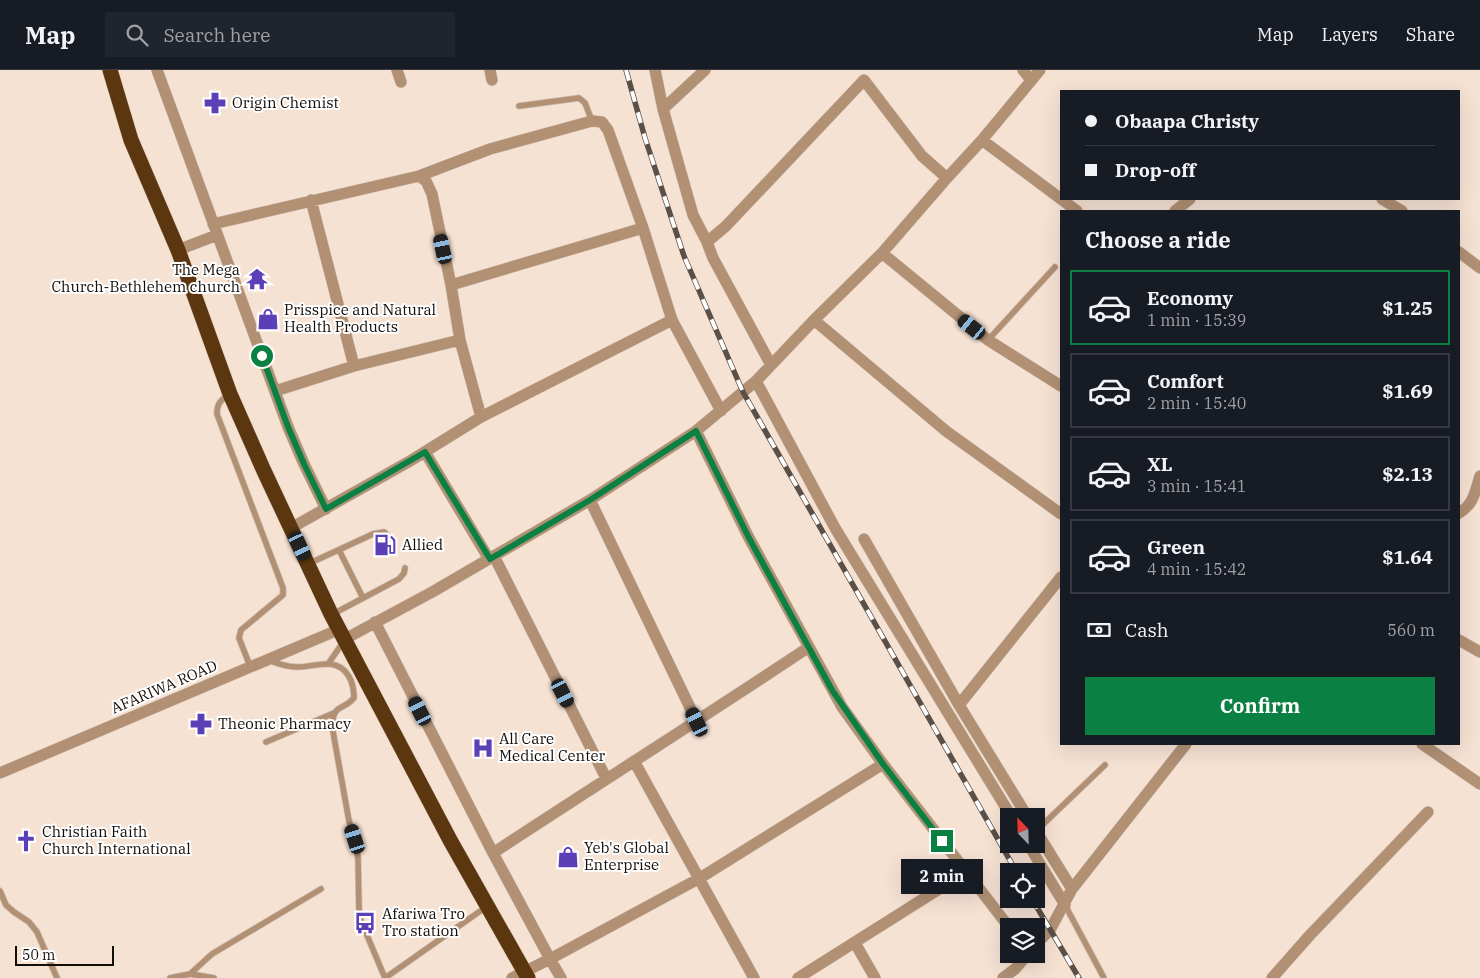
<!DOCTYPE html>
<meta charset="utf-8">
<style>
:root{--surface:#171b24;--page:#20242c;--text:#f1f3f6;--muted:#9ea1a6;--line:#363941;--accent:#0b8043}
body{margin:0;font-family:"IBM Plex Serif",serif;background:var(--page);color:var(--text);height:100vh;display:flex;flex-direction:column;font-size:19px;white-space:nowrap}
*{box-sizing:border-box;margin:0}
p{font-size:16px;color:var(--muted)}
.icon{flex:none;width:28px;height:28px;fill:none;stroke:currentColor;stroke-width:2;stroke-linecap:round;stroke-linejoin:round}
.map{position:relative;flex:1;overflow:hidden}
.panel{position:absolute;left:1060px;top:140px;width:400px;height:535px;display:flex;flex-direction:column;background:var(--surface);border-radius:0px;box-shadow:0 5px 20px #0002}
.panel>*{flex:none}
.banner{position:absolute;left:1060px;top:20px;width:400px;height:110px;border-radius:0px;box-shadow:0 5px 20px #0002;display:grid;align-content:center;height:110px;padding:0 25px;background:var(--surface)}
.needle{width:32px;rotate:337deg}
.controls{position:absolute;left:1000px;top:738px;display:grid;gap:10px}
.controls a{display:grid;place-items:center;width:45px;height:45px;border-radius:0px;background:var(--surface);box-shadow:0 5px 20px #0002;font-size:25px}
.scale{position:absolute;left:15px;bottom:12px;width:99px;box-sizing:border-box;padding-left:5px;border:2px solid #130d08;border-top:0;font-size:14px;line-height:18px;white-space:nowrap;color:#130d08;-webkit-text-stroke:4px #fff;paint-order:stroke}
.end{position:absolute;width:22px;height:22px;margin:-11px;border:6px solid #0b8043;background:#fff;box-shadow:0 0 0 2px #fff}
.from{border-radius:50%}
.bubble{position:absolute;height:35px;border-radius:0px;background:var(--surface);box-shadow:0 5px 20px #0002;font-size:16px;font-weight:700;line-height:35px;text-align:center}
.car{position:absolute;width:15px;height:30px;margin:-15px -8px;border-radius:6px;box-shadow:0 0 4px 1px #0007;background:linear-gradient(#222 24%,#8ab4d8 0 40%,#222 0 76%,#8ab4d8 0 86%,#222 0)}
.banner b{display:flex;align-items:center;gap:18px;height:48px;font-size:19px}
.banner b+b{border-top:1px solid var(--line)}
.banner i{width:12px;height:12px;background:var(--text)}
ul{padding:0;list-style:none}
li{display:flex;align-items:center;gap:15px;height:75px;margin:0 10px 8px;padding:0 15px;border:2px solid var(--line);border-radius:0px}
li div{flex:1}
li b{display:block;font-size:19px}
li em{font-style:normal;font-weight:700}
li.current{border-color:var(--accent)}
li>.icon{width:45px;height:45px;stroke-width:1.5}
h2{padding:0 25px;font-size:22px;line-height:60px}
.pay{display:flex;align-items:center;gap:12px;height:55px;padding:0 25px;font-size:19px}
.pay p{margin-inline-start:auto}
.cta{display:flex;gap:10px;margin-top:auto;padding:10px 25px}
.cta a{flex:1;height:58px;border-radius:0px;background:var(--accent);color:#fff;font-size:20px;font-weight:700;line-height:58px;text-align:center}
header{display:flex;align-items:center;gap:30px;box-sizing:border-box;height:70px;padding:0 25px;background:var(--surface);border-bottom:1px solid var(--line)}
header strong{font-size:24px}
nav{display:flex;gap:28px;margin-inline-start:auto;font-size:18px}
.search{width:350px;height:45px;background:var(--page);display:flex;align-items:center;gap:12px;box-sizing:border-box;padding:0 18px;border-radius:0px;color:var(--muted);font-size:19px}
.map>svg:first-child{display:block}
.lines{fill:none;stroke-linecap:round;stroke-linejoin:round}
.lane-casing{stroke:#d2c0b3;stroke-width:7}
.street-casing{stroke:#d2c0b3;stroke-width:12}
.highway-casing{stroke:#d2c0b3;stroke-width:16}
.lane{stroke:#b19074;stroke-width:5.5}
.street{stroke:#b19074;stroke-width:11}
.highway{stroke:#5b360f;stroke-width:15}
.rail-casing{stroke:#5a5048;stroke-width:5.5}
.rail{stroke:#fff;stroke-width:4;stroke-dasharray:11;stroke-linecap:butt}
.route{stroke:#0b8043;stroke-width:6}
.labels{text-anchor:middle;stroke-width:4;stroke-linejoin:round;paint-order:stroke}
.poi-label{font-size:15px;fill:#130d08;stroke:#fff;text-anchor:start}
.street-label{font-size:15px;fill:#130d08;stroke:#fff}
</style>
<header>
<strong>Map</strong>
<div class="search"><svg class="icon" aria-label="search" viewBox="0 0 24 24"><circle cx="10" cy="10" r="6"/><path d="M15 15l6 6"/></svg>Search here</div>
<nav><a>Map</a><a>Layers</a><a>Share</a></nav>
</header>
<div class="map">
<svg width="1480" height="908" viewBox="0 0 1480 908">
<rect width="100%" height="100%" fill="#f6e2d3"/>
<g class="lines">
<g class="lane-casing">
<path id="lane" d="M519 36 579 28 585 33 592 51
M988 270 1055 197
M228 325C220 331 217 334 217 344L283 518V525L241 560 239 568 250 596
M339 480 363 528
M308 494 373 464 384 462 391 468
M333 544 399 509 404 503 405 498
M268 590C278 594 287 597 298 597 309 597 319 593 330 594 348 596 354 613 354 628 342 642 334 632 332 656L349 751 355 769 358 788 359 839 361 851 385 908
M328 594 344 571
M266 672 334 643
M1036 761 1105 695
M0 821 6 835 14 842 29 852 37 862 57 908
M1065 835 1104 908
M190 904 212 884 321 819
M170 908 190 904 214 908
M385 908 486 837"/>
</g>
<g class="street-casing">
<path id="street" d="M157 0 288 357 304 394 326 439
M397 0 401 12
M490 0 492 10
M655 0 663 39 693 145 707 172
M1023 0 1031 10
M663 39 705 0
M982 70 1077 141
M419 106 490 79 592 51 602 52 608 60 643 158 672 250 721 341
M1382 129 1402 141
M311 130 354 296
M1175 141 1190 129
M213 154 419 106 426 111 432 124 451 215 460 270 481 347
M178 180 217 165
M1459 182 1480 198
M882 183 988 270 1061 316
M451 215 643 158
M814 250 946 361 1061 444
M771 295 713 188 707 172 726 156 864 10 922 86 947 108
M756 311 835 458 1011 746
M275 321 354 296 460 270
M425 382 489 489
M590 430 697 652
M1459 443C1474 434 1475 422 1480 406
M291 458 410 391 481 347 672 250
M864 469 959 635 1027 746
M494 486 606 708
M375 552 493 783C598 714 704 647 809 577L749 468 696 361
M345 569 434 521 590 430 696 361 756 311 814 250 882 183 947 108 982 70 1040 0
M1459 570 1480 582
M809 577 842 637 883 694 1009 857
M959 635 1061 507
M1422 674 1480 714
M634 691 754 908
M0 703 340 559
M1036 761 1072 819
M1028 774 1065 835
M493 783 550 889 700 808 883 694
M855 873 875 908
M1036 874 1050 860 1072 819 1186 674
M512 908 550 889 561 908
M798 908 966 802
M1003 908 1015 899 1028 884
M1272 908 1310 865 1428 742"/>
</g>
<g class="highway-casing">
<path id="highway" d="M110 0 131 70 178 180 230 324 264 401 331 544 450 770 528 908"/>
</g>
<use href="#lane" class="lane"/>
<use href="#street" class="street"/>
<use href="#highway" class="highway"/>
<g class="rail-casing">
<path id="rail" d="M626 0 645 68 684 186 743 322 1016 801
M1032 829 1079 908"/>
</g>
<use href="#rail" class="rail"/>
</g>
<g class="lines">
<path class="route" d="M262 286 288 357 304 394 326 439 425 382 490 489 590 430 696 361 749 468 832 620 883 694 942 771"/>
</g>
<defs>
<g id="pharmacy-bare" transform="scale(1.725)"><path d="M-2-6h4v4h4v4h-4v4h-4v-4h-4v-4h4Z" fill="#5a3fb7" stroke="#fff" stroke-width="2.5" paint-order="stroke"/></g>
<g id="temple-bare" transform="scale(1.725)"><path d="M0-6L5-2H3V0L6.5 2.5H4V6H1.5V3h-3V6H-4V2.5H-6.5L-3 0V-2H-5Z" fill="#5a3fb7" stroke="#fff" stroke-width="2.5" paint-order="stroke"/></g>
<g id="shop-bare" transform="scale(1.725)"><path d="M-5-2.5h2.3a2.7 3.5 0 0 1 5.4 0H5L5.5 6h-11ZM-1.5-2.5h3a1.5 2.3 0 0 0-3 0Z" fill="#5a3fb7" stroke="#fff" stroke-width="2.5" paint-order="stroke"/></g>
<g id="fuel-bare" transform="scale(1.725)"><path d="M-5.5-6h7V0h2V4h1.3V-2.5L3-4.5l.8-.8L6-3V5H2.5V1h-1V6h-7ZM-4.2-4.7v3.2H.2V-4.7Z" fill="#5a3fb7" stroke="#fff" stroke-width="2.5" paint-order="stroke"/></g>
<g id="hospital-bare" transform="scale(1.725)"><path d="M-5-5h3v3.5h4V-5h3V5h-3V1.5h-4V5h-3Z" fill="#5a3fb7" stroke="#fff" stroke-width="2.5" paint-order="stroke"/></g>
<g id="church-bare" transform="scale(1.725)"><path d="M-1.2-6h2.4v3.5h3.3v2.4h-3.3V6h-2.4V-.1h-3.3v-2.4h3.3Z" fill="#5a3fb7" stroke="#fff" stroke-width="2.5" paint-order="stroke"/></g>
<g id="bus-bare" transform="scale(1.725)"><path d="M-5-6H5V4H4V6H2V4H-2V6H-4V4H-5ZM-3.5-4V0h7V-4ZM-3.5 1.2v1.5H-2V1.2ZM2 1.2v1.5H3.5V1.2Z" fill="#5a3fb7" stroke="#fff" stroke-width="2.5" paint-order="stroke"/></g>
</defs>
<g fill-rule="evenodd">
<use href="#pharmacy-bare" x="215" y="33"/>
<use href="#temple-bare" x="257" y="209"/>
<use href="#shop-bare" x="268" y="249"/>
<use href="#fuel-bare" x="385" y="475"/>
<use href="#pharmacy-bare" x="201" y="654"/>
<use href="#hospital-bare" x="483" y="678"/>
<use href="#church-bare" x="26" y="771"/>
<use href="#shop-bare" x="568" y="787"/>
<use href="#bus-bare" x="365" y="853"/>
</g>
<g class="labels">
<g class="poi-label">
<text x="232" y="38">Origin Chemist</text>
<text x="240" y="205" text-anchor="end">The Mega<tspan x="240" dy="17">Church-Bethlehem church</tspan></text>
<text x="284" y="245">Prisspice and Natural<tspan x="284" dy="17">Health Products</tspan></text>
<text x="402" y="480">Allied</text>
<text x="218" y="659">Theonic Pharmacy</text>
<text x="499" y="674">All Care<tspan x="499" dy="17">Medical Center</tspan></text>
<text x="42" y="767">Christian Faith<tspan x="42" dy="17">Church International</tspan></text>
<text x="584" y="783">Yeb's Global<tspan x="584" dy="17">Enterprise</tspan></text>
<text x="382" y="849">Afariwa Tro<tspan x="382" dy="17">Tro station</tspan></text>
</g>
<g class="street-label">
<text transform="translate(164 617) rotate(-23)" y="5">AFARIWA ROAD</text>
</g>
</g>
</svg>
<div class="controls">
<a><svg class="needle" viewBox="-14 -14 28 28"><path d="M0-13l5 13h-10z" fill="#e53935"/><path d="M0 13l5-13h-10z" fill="#9ea1a6"/></svg></a>
<a><svg class="icon" aria-label="locate" viewBox="0 0 24 24"><circle cx="12" cy="12" r="6"/><path d="M12 2v4M12 18v4M2 12h4M18 12h4"/></svg></a>
<a><svg class="icon" aria-label="layers" viewBox="0 0 24 24"><path d="M12 4l9 5-9 5-9-5zM3 14l9 5 9-5"/></svg></a>
</div>
<div class="scale">50 m</div>
<i class="end from" style="left:262px;top:286px"></i>
<i class="end" style="left:942px;top:771px"></i>
<div class="bubble" style="left:901px;top:789px;width:82px">2 min</div>
<i class="car" style="left:443px;top:179px;rotate:348deg"></i>
<i class="car" style="left:972px;top:257px;rotate:309deg"></i>
<i class="car" style="left:300px;top:476px;rotate:155deg"></i>
<i class="car" style="left:563px;top:623px;rotate:153deg"></i>
<i class="car" style="left:420px;top:641px;rotate:333deg"></i>
<i class="car" style="left:697px;top:652px;rotate:334deg"></i>
<i class="car" style="left:355px;top:769px;rotate:342deg"></i>
<div class="banner">
<b><i class="from"></i>Obaapa Christy</b>
<b><i></i>Drop-off</b>
</div>
<section class="panel">
<h2>Choose a ride</h2>
<ul>
<li class="current"><svg class="icon" aria-label="car" viewBox="0 0 24 24"><path d="M5 17H2v-5l4-1 3-4h7l3 4 3 1v5h-3M9 17h6M6 11h13"/><circle cx="7" cy="17" r="2"/><circle cx="17" cy="17" r="2"/></svg><div><b>Economy</b><p>1 min · 15:39</p></div><em>$1.25</em></li>
<li><svg class="icon" aria-label="car" viewBox="0 0 24 24"><path d="M5 17H2v-5l4-1 3-4h7l3 4 3 1v5h-3M9 17h6M6 11h13"/><circle cx="7" cy="17" r="2"/><circle cx="17" cy="17" r="2"/></svg><div><b>Comfort</b><p>2 min · 15:40</p></div><em>$1.69</em></li>
<li><svg class="icon" aria-label="car" viewBox="0 0 24 24"><path d="M5 17H2v-5l4-1 3-4h7l3 4 3 1v5h-3M9 17h6M6 11h13"/><circle cx="7" cy="17" r="2"/><circle cx="17" cy="17" r="2"/></svg><div><b>XL</b><p>3 min · 15:41</p></div><em>$2.13</em></li>
<li><svg class="icon" aria-label="car" viewBox="0 0 24 24"><path d="M5 17H2v-5l4-1 3-4h7l3 4 3 1v5h-3M9 17h6M6 11h13"/><circle cx="7" cy="17" r="2"/><circle cx="17" cy="17" r="2"/></svg><div><b>Green</b><p>4 min · 15:42</p></div><em>$1.64</em></li>
</ul>
<div class="pay"><svg class="icon" aria-label="cash" viewBox="0 0 24 24"><path d="M3 7h18v10H3z"/><circle cx="12" cy="12" r="2"/></svg>Cash<p>560 m</p></div>
<div class="cta"><a>Confirm</a></div>
</section>
</div>
